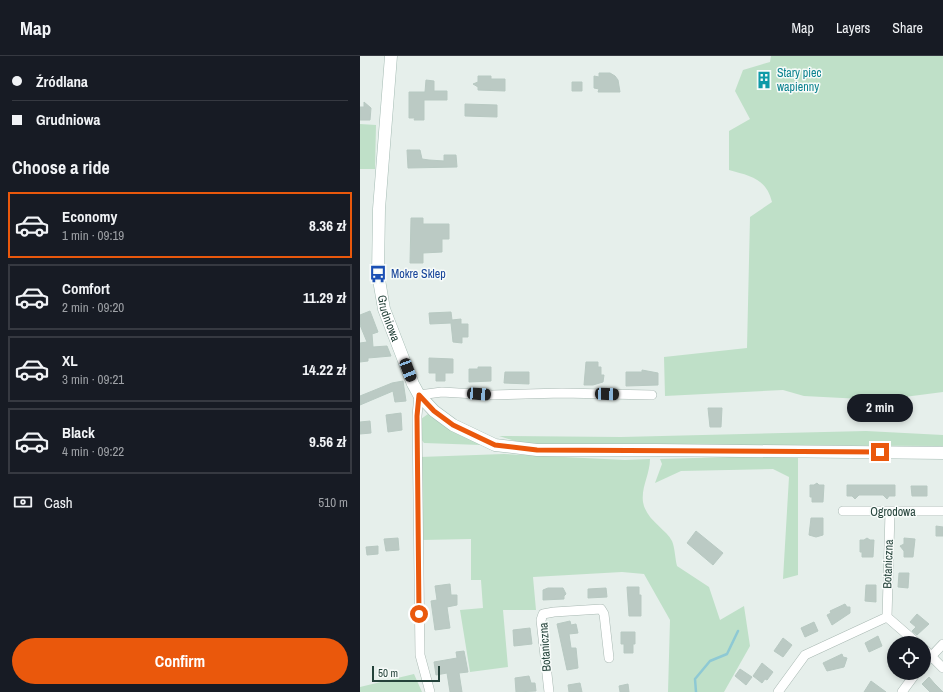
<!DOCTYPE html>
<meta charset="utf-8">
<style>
:root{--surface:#171b24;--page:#242831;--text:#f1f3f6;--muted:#9ea1a6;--line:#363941;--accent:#ea580c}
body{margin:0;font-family:"Archivo Narrow",sans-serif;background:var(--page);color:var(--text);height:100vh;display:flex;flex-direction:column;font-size:15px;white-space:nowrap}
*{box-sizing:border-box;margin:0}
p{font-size:13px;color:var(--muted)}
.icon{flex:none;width:22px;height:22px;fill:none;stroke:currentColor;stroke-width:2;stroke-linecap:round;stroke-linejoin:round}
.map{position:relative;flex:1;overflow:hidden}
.side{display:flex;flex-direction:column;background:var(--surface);width:360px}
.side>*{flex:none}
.banner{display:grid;align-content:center;height:88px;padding:0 12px;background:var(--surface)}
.tools{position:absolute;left:527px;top:580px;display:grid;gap:8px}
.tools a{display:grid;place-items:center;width:44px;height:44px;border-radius:50%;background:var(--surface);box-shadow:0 2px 6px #0003;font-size:20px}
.scale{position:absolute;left:12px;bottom:10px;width:68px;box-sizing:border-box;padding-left:4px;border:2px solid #24423a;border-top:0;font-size:11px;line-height:14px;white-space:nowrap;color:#24423a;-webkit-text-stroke:3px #f7fbf9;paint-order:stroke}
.end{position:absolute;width:18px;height:18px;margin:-9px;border:5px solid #ea580c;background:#fff;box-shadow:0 0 0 2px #fff}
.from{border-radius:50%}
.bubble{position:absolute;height:28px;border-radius:14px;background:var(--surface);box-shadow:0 2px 6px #0003;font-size:13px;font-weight:800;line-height:28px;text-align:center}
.car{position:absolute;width:12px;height:24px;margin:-12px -6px;border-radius:5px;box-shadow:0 0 3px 1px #0007;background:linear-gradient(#222 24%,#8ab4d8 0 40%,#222 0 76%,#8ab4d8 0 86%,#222 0)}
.banner b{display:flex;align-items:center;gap:14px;height:38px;font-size:15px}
.banner b+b{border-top:1px solid var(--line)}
.banner i{width:10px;height:10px;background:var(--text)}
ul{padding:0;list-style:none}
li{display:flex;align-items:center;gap:12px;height:66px;margin:0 8px 6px;padding:0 4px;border:2px solid var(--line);border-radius:0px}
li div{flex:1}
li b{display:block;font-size:15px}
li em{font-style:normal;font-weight:800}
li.on{border-color:var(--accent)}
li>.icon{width:36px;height:36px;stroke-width:1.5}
h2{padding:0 12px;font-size:18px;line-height:48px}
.pay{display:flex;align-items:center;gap:10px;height:44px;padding:0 12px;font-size:15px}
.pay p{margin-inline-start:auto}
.primary-button{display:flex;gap:8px;margin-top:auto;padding:8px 12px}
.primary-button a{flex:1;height:46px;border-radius:24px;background:var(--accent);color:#fff;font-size:16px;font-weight:800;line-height:46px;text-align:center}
header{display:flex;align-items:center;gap:24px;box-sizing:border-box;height:56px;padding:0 20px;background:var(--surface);border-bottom:1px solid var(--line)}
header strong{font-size:19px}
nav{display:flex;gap:22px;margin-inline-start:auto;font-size:14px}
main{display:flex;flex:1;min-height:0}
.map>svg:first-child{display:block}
.green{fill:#bfe0c8}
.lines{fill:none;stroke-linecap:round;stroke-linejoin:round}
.stream{stroke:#8ec9d4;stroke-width:2.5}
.building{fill:#bbcac4;stroke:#b8c9c2}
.street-casing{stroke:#a8b8b2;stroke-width:10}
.secondary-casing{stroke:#a4bbb3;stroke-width:13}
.street{stroke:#fff;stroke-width:9}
.secondary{stroke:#fff;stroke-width:12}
.route{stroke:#ea580c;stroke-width:5}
.labels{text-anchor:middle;stroke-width:3;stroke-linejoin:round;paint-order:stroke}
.culture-label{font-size:12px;fill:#0d838f;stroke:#f7fbf9;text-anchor:start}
.transit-label{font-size:12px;fill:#164399;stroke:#f7fbf9;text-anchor:start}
.street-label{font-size:12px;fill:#24423a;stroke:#f7fbf9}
</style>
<header>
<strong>Map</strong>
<nav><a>Map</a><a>Layers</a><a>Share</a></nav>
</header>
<main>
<section class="side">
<div class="banner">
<b><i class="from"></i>Źródlana</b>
<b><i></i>Grudniowa</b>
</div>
<h2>Choose a ride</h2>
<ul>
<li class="on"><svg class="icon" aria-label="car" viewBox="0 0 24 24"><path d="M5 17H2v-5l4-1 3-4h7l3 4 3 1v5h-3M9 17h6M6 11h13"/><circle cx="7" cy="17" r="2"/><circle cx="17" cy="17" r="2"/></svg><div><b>Economy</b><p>1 min · 09:19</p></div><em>8.36 zł</em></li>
<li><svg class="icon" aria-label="car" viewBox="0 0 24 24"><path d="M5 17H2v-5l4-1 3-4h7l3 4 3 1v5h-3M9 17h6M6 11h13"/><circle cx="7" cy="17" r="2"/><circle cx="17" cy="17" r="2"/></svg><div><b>Comfort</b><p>2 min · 09:20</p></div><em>11.29 zł</em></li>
<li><svg class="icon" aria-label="car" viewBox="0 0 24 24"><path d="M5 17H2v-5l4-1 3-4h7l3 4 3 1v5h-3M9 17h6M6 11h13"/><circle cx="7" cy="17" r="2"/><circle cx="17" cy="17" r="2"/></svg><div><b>XL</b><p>3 min · 09:21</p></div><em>14.22 zł</em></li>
<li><svg class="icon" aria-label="car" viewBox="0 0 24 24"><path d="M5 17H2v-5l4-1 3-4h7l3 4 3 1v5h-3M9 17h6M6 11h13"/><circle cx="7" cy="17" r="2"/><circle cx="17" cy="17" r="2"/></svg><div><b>Black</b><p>4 min · 09:22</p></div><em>9.56 zł</em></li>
</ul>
<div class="pay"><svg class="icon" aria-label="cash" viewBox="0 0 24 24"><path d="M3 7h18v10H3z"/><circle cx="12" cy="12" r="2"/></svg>Cash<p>510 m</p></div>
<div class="primary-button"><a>Confirm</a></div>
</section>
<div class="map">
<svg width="583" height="636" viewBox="0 0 583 636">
<rect width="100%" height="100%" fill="#e6efeb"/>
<path class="green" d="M411 0H583V336L521 344 444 340 423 334 305 340 304 301 387 292 390 161 412 146C406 122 390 120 369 114V75L390 63 375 35 383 14 410 6Z
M0 68 16 69 15 113H0Z
M68 358 121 389 64 387 61 383V363Z
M506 375 583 379V390L165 388 139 380 261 381Z
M144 398 265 404 290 403C290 418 281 431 283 446 286 464 306 473 312 485 315 492 315 502 317 510L349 531 360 564 384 550 390 590 364 636H308L310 564 284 518 262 516 173 521 176 554H143L148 611 110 616 100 554 123 552 121 524H111V483L62 484 60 401Z
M438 399V519L423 523 429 421 413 413 321 415 295 427 302 408 300 403Z
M54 618 62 636H0V631Z"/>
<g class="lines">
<path class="stream" d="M336 636 335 623 350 605 367 598 378 575"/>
</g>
<path class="building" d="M239 17H250L255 20 258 24 260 36H238L239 33 234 32V20L239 21Z
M399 24a5 5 0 1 1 10 0a5 5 0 1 1-10 0Z
M118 20H131V23H145V35L118 34V31L113 28 118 26Z
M66 24 74 25V35H87V44H64V64H54L55 62H49V36H65Z
M212 26H222V35H212Z
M4 46 11 52 10 64H0V51H4Z
M105 48 137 49V61L105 60Z
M47 94H60L62 103 69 104 84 105V99H96L97 111 48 112Z
M51 162H63V168H89V183H82V196L63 197V207H50Z
M10 255 18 276 12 278 13 291 27 290 31 300 8 302V305L0 306V287L7 286 0 269V259Z
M91 256 92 264 101 263V268H108V281H102V287L93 286 91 267 70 268 69 257Z
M69 302 93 303V317H85V325H76V317H69Z
M226 306H238V311H241V319H244L243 326 233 329H224Z
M118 311H131V325L109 326V313H118Z
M282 314 298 317V329L266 330V316H282Z
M145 316H169V328L144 327Z
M43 325 46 345 35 346 33 335 0 349V340L32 327Z
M348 352H362L361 371H350Z
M41 357 42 374 28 376 26 359Z
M10 365 11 377 0 378V366Z
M457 427 459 429H464L463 446H452V441H450V429H454Z
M487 429H535V440H529L527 443 523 439H499L495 443 492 440H487Z
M551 430H567V440H552Z
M451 462H463V479L456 481 449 479Z
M576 470 583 471V480H576Z
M336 475 363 497 353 509 327 487Z
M38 482 39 494 26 495 24 483Z
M507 482 510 484H514L513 501H502V496H500V484H504Z
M544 482 555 483 553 501H544V495L540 490 544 488Z
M18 490V498L7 499 6 491Z
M539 517H549L548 532 538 531Z
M90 528 91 539H97V549L87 551 90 572 75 574 71 545 77 544 75 530Z
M506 529H516V546L505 545Z
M267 531H279V539H281V560H269Z
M188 532H203L206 538 204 540V543L183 544V534Z
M246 532 247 541 228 542V533Z
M485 548 487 551H490V557L472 569 467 559 471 557 470 555Z
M557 558 569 568 557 579 552 575 556 571 550 566Z
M210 565 211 569 216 568 218 577 209 578 211 592H216L218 612 207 614 197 568Z
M454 566 458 575 445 581 441 572Z
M170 572 172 588 154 590 153 574Z
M261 576H275V588H273V597H264V588H261Z
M518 580 522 590 509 596 505 587Z
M423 582 432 589 423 601 414 595Z
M104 595 108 616 99 617 102 636H90L87 617 76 619 74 606 97 602 96 596Z
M482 598 483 601 487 602 484 611 467 615 463 607Z
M402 607 413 616 407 624 405 623 402 627 393 620Z
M380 613 392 621 386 629 375 620Z
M169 620 171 627H175L176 635 156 636 155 622Z
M569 621 574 627 583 636H570L562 628Z
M511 625 526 636H504Z
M220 627 222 636H209L208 629Z
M268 628 269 636H260L259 630Z"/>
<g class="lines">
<g class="street-casing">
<path id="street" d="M483 455H583
M527 561 530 456
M564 593 583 612
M564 608 583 588
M70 636 60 599 57 360 59 339 82 336 132 339 202 337 292 339
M189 636 181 564 183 558 194 556 241 553 244 558 249 602
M418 636 445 599 527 561 557 587
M542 636 556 617"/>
</g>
<g class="secondary-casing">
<g id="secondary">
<path id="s1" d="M31 0 19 153 18 218 24 253 53 328 59 339 74 355 93 369 135 389 177 394H296L583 397"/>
</g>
</g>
<use href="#street" class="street"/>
<use href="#secondary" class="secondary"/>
</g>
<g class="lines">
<path class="route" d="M59 558 57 360 59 339 74 355 93 369 135 389 177 394 520 396"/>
</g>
<defs>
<g id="building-bare" transform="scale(1.38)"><path d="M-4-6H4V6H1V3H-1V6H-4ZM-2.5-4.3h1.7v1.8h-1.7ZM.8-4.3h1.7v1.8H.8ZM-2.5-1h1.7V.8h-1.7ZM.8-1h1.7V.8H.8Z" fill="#0f9aa8" stroke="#f7fbf9" stroke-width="2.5" paint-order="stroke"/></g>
<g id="bus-bare" transform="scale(1.38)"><path d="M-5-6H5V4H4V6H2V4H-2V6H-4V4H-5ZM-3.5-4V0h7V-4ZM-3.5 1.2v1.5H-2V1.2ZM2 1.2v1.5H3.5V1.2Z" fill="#1a4fb4" stroke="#f7fbf9" stroke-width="2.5" paint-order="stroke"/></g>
</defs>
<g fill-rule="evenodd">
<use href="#building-bare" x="404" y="24"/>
<use href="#bus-bare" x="18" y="218"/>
</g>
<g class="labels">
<g class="culture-label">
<text x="417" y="21">Stary piec<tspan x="417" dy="14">wapienny</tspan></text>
</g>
<g class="transit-label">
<text x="31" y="222">Mokre Sklep</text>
</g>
<g class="street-label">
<text dy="4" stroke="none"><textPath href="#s1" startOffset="264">Grudniowa</textPath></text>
<text x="533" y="460">Ogrodowa</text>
<text transform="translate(528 508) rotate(-88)" y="4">Botaniczna</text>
<text transform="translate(185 591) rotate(-94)" y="4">Botaniczna</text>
</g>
</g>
</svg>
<div class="tools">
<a><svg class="icon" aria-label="locate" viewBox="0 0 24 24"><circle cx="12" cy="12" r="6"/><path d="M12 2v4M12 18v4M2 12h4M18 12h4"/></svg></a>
</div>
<div class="scale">50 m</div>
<i class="end from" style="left:59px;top:558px"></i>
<i class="end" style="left:520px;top:396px"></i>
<div class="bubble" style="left:487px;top:338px;width:66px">2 min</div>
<i class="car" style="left:48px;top:314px;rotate:159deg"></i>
<i class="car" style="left:119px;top:338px;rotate:94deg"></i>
<i class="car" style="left:247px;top:338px;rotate:92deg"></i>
</div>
</main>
